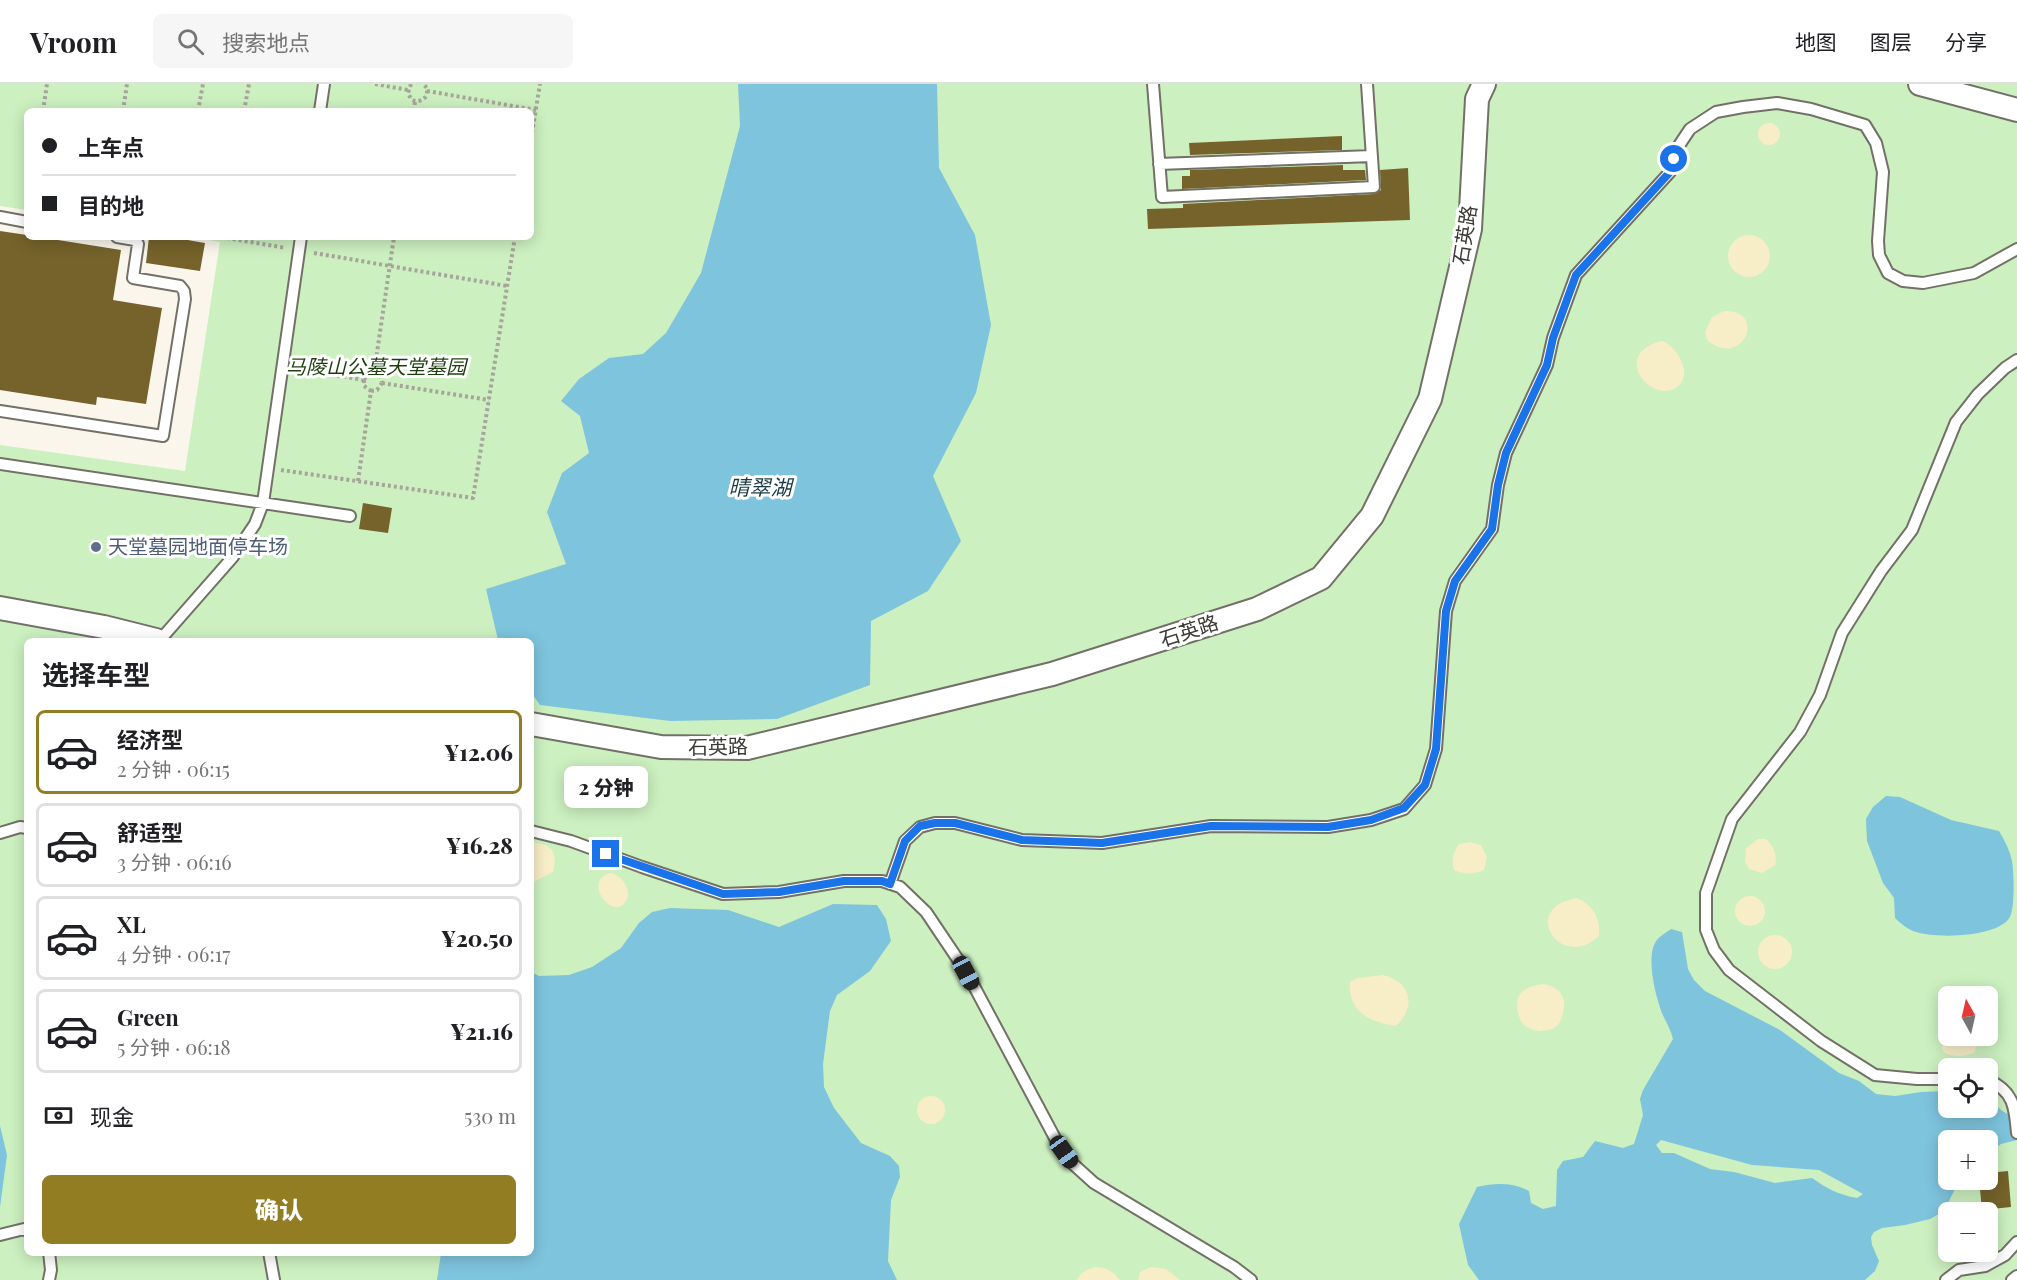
<!DOCTYPE html>
<html lang="zh">
<meta charset="utf-8">
<style>
:root{--surface:#fff;--page:#f6f6f6;--text:#202124;--muted:#757577;--line:#e0e0e0;--accent:#927d23}
body{margin:0;font-family:"Playfair Display","Noto Sans SC",serif;background:var(--page);color:var(--text);height:100vh;display:flex;flex-direction:column;font-size:22px;white-space:nowrap}
*{box-sizing:border-box;margin:0}
p{font-size:20px;color:var(--muted)}
.icon{flex:none;width:33px;height:33px;fill:none;stroke:currentColor;stroke-width:2;stroke-linecap:round;stroke-linejoin:round}
.map{position:relative;flex:1;overflow:hidden}
.sheet{position:absolute;left:24px;top:554px;width:510px;height:618px;display:flex;flex-direction:column;background:var(--surface);border-radius:9px;box-shadow:0 3px 15px #0003}
.sheet>*{flex:none}
.top-card{position:absolute;left:24px;top:24px;width:510px;height:132px;border-radius:9px;box-shadow:0 3px 15px #0003;display:grid;align-content:center;height:132px;padding:0 18px;background:var(--surface)}
.needle{width:39px;rotate:352deg}
.tools{position:absolute;left:1938px;top:902px;display:grid;gap:12px}
.tools a{display:grid;place-items:center;width:60px;height:60px;border-radius:9px;background:var(--surface);box-shadow:0 3px 15px #0003;font-size:30px}
.end{position:absolute;width:27px;height:27px;margin:-14px;border:8px solid #1a73e8;background:#fff;box-shadow:0 0 0 3px #fff}
.from{border-radius:50%}
.bubble{position:absolute;height:42px;border-radius:9px;background:var(--surface);box-shadow:0 3px 15px #0003;font-size:20px;font-weight:800;line-height:42px;text-align:center}
.car{position:absolute;width:18px;height:36px;margin:-18px -9px;border-radius:8px;box-shadow:0 0 4px 2px #0007;background:linear-gradient(#222 24%,#8ab4d8 0 40%,#222 0 76%,#8ab4d8 0 86%,#222 0)}
.top-card b{display:flex;align-items:center;gap:21px;height:57px;font-size:22px}
.top-card b+b{border-top:2px solid var(--line)}
.top-card i{width:15px;height:15px;background:var(--text)}
ul{padding:0;list-style:none}
li{display:flex;align-items:center;gap:18px;height:84px;margin:0 12px 9px;padding:0 6px;border:3px solid var(--line);border-radius:9px}
li div{flex:1}
li b{display:block;font-size:22px}
li em{font-style:normal;font-weight:800}
li.current{border-color:var(--accent)}
li>.icon{width:54px;height:54px;stroke-width:1.5}
h2{padding:0 18px;font-size:27px;line-height:72px}
.pay{display:flex;align-items:center;gap:15px;height:66px;padding:0 18px;font-size:22px}
.pay p{margin-inline-start:auto}
.cta{display:flex;gap:12px;margin-top:auto;padding:12px 18px}
.cta a{flex:1;height:69px;border-radius:9px;background:var(--accent);color:#fff;font-size:24px;font-weight:800;line-height:69px;text-align:center}
header{display:flex;align-items:center;gap:36px;box-sizing:border-box;height:84px;padding:0 30px;background:var(--surface);border-bottom:2px solid var(--line)}
header strong{font-size:28px}
nav{display:flex;gap:33px;margin-inline-start:auto;font-size:21px}
.search{width:420px;height:54px;background:var(--page);display:flex;align-items:center;gap:15px;box-sizing:border-box;padding:0 21px;border-radius:9px;color:var(--muted);font-size:22px}
.map>svg:first-child{display:block}
.green{fill:#ccf0c0;fill-rule:evenodd}
.sand{fill:#f7edc7}
.water{fill:#7ec4dd;fill-rule:evenodd}
.building{fill:#76632b}
.lines{fill:none;stroke-linecap:round;stroke-linejoin:round}
.service-casing{stroke:#737067;stroke-width:14}
.minor-casing{stroke:#737067;stroke-width:26}
.path{stroke:#a7a49c;stroke-width:4;stroke-dasharray:3 3;stroke-linecap:butt}
.service{stroke:#fff;stroke-width:10}
.minor{stroke:#fff;stroke-width:22}
.route{stroke:#1a73e8;stroke-width:8}
.service-dot{fill:#5c6f8a;stroke:#fff;stroke-width:2}
.labels{text-anchor:middle;stroke-width:6;stroke-linejoin:round;paint-order:stroke}
.street-label{font-size:20px;fill:#3c3a36;stroke:#fff}
.park-label{font-size:20px;font-style:italic;fill:#1b3f0c;stroke:#fff}
.service-label{font-size:20px;fill:#4e5e75;stroke:#fff;text-anchor:start}
.water-label{font-size:21px;font-style:italic;fill:#183a45;stroke:#fff}
</style>
<header>
<strong>Vroom</strong>
<div class="search"><svg class="icon" aria-label="search" viewBox="0 0 24 24"><circle cx="10" cy="10" r="6"/><path d="M15 15l6 6"/></svg>搜索地点</div>
<nav><a>地图</a><a>图层</a><a>分享</a></nav>
</header>
<div class="map">
<svg width="2017" height="1196" viewBox="0 0 2017 1196">
<rect width="100%" height="100%" fill="#faf6ec"/>
<path class="green" d="M0 0H2017V1196H0V361L185 387 220 158 192 153H531V27H27V126L0 122ZM27 556H531V1168H27ZM1948 912H1988V951H1948ZM1948 984H1988V1023H1948ZM1948 1056H1988V1095H1948ZM1948 1128H1988V1167H1948Z"/>
<path class="sand" d="M1758 50a11 11 0 1 1 22 0a11 11 0 1 1-22 0Z
M1728 172a21 21 0 1 1 42 0a21 21 0 1 1-42 0Z
M1724 227C1769 226 1742 286 1707 256L1705 248 1712 233Z
M1662 257C1675 261 1691 285 1681 299 1657 328 1606 270 1662 257Z
M1758 755H1766C1773 761 1778 771 1775 781L1762 789 1749 785 1745 778 1746 764Z
M1470 758 1481 761 1487 773 1484 786C1473 790 1466 791 1454 786 1451 775 1453 770 1459 760Z
M531 759C552 758 558 769 553 788L531 799Z
M610 789C621 790 633 806 626 817 614 838 581 798 610 789Z
M1735 827a15 15 0 1 1 30 0a15 15 0 1 1-30 0Z
M1577 814C1593 821 1601 835 1599 852 1561 888 1518 824 1577 814Z
M1758 868a17 17 0 1 1 34 0a17 17 0 1 1-34 0Z
M1383 891C1411 898 1417 922 1396 942 1370 938 1348 929 1350 898L1358 894Z
M1543 900C1560 903 1567 912 1563 929 1562 933 1560 939 1557 942 1546 951 1524 947 1520 935 1512 912 1521 903 1543 900Z
M1949 952C1960 951 1967 952 1976 959L1975 968C1959 977 1928 971 1949 952Z
M917 1026a14 14 0 1 1 28 0a14 14 0 1 1-28 0Z
M1096 1183C1107 1184 1113 1187 1120 1196H1077C1080 1188 1088 1185 1096 1183Z
M1151 1183 1166 1185 1180 1196H1138L1140 1188Z"/>
<path class="water" d="M738 0H937L939 84 975 151 991 241 976 309 933 392 961 457 928 507 871 537 870 601 777 635 670 637 540 621 531 608V556H498L486 505 566 480 547 428 562 389 589 369 580 332 561 317 579 295 609 274 643 270 666 249 701 189 740 42Z
M1886 712 1900 713 1951 736 1999 747C2005 757 2010 767 2012 777 2014 788 2015 823 2010 833 1998 854 1934 855 1913 847 1906 844 1900 839 1895 834L1894 814 1883 799 1867 757 1866 735 1873 723Z
M833 820 877 821 886 835 891 857 870 887 837 911 830 927 823 980 824 1003 834 1024 861 1059 890 1072 899 1082 900 1093 891 1116 888 1177 897 1196H437L441 1169 531 1168V888L539 892 569 891 592 883 621 864 639 839 652 828 670 824 728 826 779 843Z
M1671 845 1682 848 1688 885 1694 896 1705 907 1780 946 1839 989 1859 997 1876 1010 1895 1012 1921 1008 1948 1007V1023H1988L1989 1013C1998 1023 2003 1031 2017 1032V1056L2001 1060 1988 1069V1056H1948V1095H1960L1944 1127 1930 1135 1905 1141 1882 1144 1874 1148 1871 1153 1872 1161 1879 1177 1875 1187 1865 1196H1479L1468 1181 1459 1140 1477 1103C1495 1099 1513 1098 1529 1107L1531 1119 1543 1125 1556 1122 1557 1086 1563 1077 1583 1073 1595 1057 1623 1064 1634 1060 1643 1031 1640 1015 1643 1006 1673 955C1670 942 1662 933 1659 920 1654 905 1646 869 1657 856 1660 852 1667 848 1671 845ZM1661 1056 1752 1081 1819 1086 1863 1110 1857 1114C1839 1111 1826 1104 1812 1094L1775 1099 1734 1088 1710 1085 1674 1069H1662L1656 1061Z
M0 1042 7 1071 0 1123Z"/>
<path class="building" d="M1342 52V66L1190 71 1189 59Z
M1343 81V86H1365L1366 96 1182 105V92H1190V86Z
M1408 84 1410 136 1148 145 1147 125 1183 124V120L1374 110 1381 106 1380 86Z
M0 147 27 151V153H39L121 166 113 216 162 224 146 320 97 313 96 321 0 306Z
M149 153H170L205 159 200 187 146 179Z
M363 419 392 424 388 449 359 445Z
M2008 1087 2011 1123 1982 1126 1979 1095H1988V1089Z"/>
<g class="lines">
<g class="service-casing">
<path id="service" d="M1153 0 1162 113 1374 103 1367 0
M320 27 324 0
M1159 80 1372 72
M0 133 27 138
M0 327 163 352 185 215 184 207 180 202 133 194 138 160 135 156 117 153
M0 380 350 432
M160 556 232 474 255 440 263 419 301 153
M531 747 571 757 642 783 723 810 779 808 844 797H882L900 803 926 828 967 889 1056 1056 1073 1080 1094 1099 1234 1183 1251 1196
M0 749 20 743 27 744
M890 800 905 757 920 743 935 739H955L1022 756 1102 759 1211 742 1328 743 1371 736 1404 725 1425 701 1436 665 1446 527 1455 497 1492 445 1498 401 1506 369 1547 281 1553 254 1576 191 1670 88 1678 63 1690 45 1716 28 1743 23 1777 19 1811 25 1865 41 1876 59 1883 88 1878 157 1879 171 1888 189 1903 197 1923 199 1974 189 2017 165
M1948 995H1917L1875 991 1821 957 1729 886 1714 866 1706 846V809L1732 735 1800 648 1820 611 1842 549 1881 487 1912 446 1956 338 1978 310 2005 284 2017 276
M1988 996C2014 1007 2015 1024 2017 1049
M0 1151 24 1145 27 1147
M269 1168 274 1196
M49 1196 51 1186 49 1168
M1946 1196 1959 1186 1985 1182 2005 1171 2017 1158
M2012 1196 2017 1192"/>
</g>
<g class="minor-casing">
<path id="minor" d="M1920 0 2017 26
M0 524 104 543 156 556
M531 640 661 663 747 664 1052 590 1257 525 1321 494 1372 432 1430 315 1470 145 1477 15 1484 0"/>
</g>
<path class="path" d="M375 0 408 6
M411 0 408 9 411 15C417 19 424 17 427 10V4L423 0
M427 7 536 26
M43 27 47 0
M123 27 127 0
M198 27 203 0
M244 27 249 0
M414 27 415 17
M531 55 540 0
M221 153 286 164
M314 169 507 202
M296 285 364 296
M374 289 394 153
M374 289 381 293 382 298
M364 296V302L371 307
M364 296 368 289H374
M382 299 489 316
M371 307 377 306 382 299
M281 386 473 414 515 153
M358 397 371 307"/>
<use href="#service" class="service"/>
<use href="#minor" class="minor"/>
</g>
<g class="lines">
<path class="route" d="M606 770 723 810 779 808 844 797H882L890 800 905 757 920 742 935 739H955L1022 756 1102 759 1211 742 1328 743 1371 736 1404 724 1425 701 1436 665 1446 527 1455 497 1492 445 1498 401 1506 369 1547 281 1553 254 1576 191 1670 88 1674 75"/>
</g>
<circle class="service-dot" cx="96" cy="463" r="6"/>
<g class="labels">
<g class="street-label">
<text transform="translate(1465 151) rotate(-81)" y="7">石英路</text>
<text transform="translate(1189 547) rotate(-18)" y="7">石英路</text>
<text transform="translate(718 663) rotate(-1)" y="7">石英路</text>
</g>
<g class="park-label">
<text x="376" y="290">马陵山公墓天堂墓园</text>
</g>
<g class="service-label">
<text x="108" y="470">天堂墓园地面停车场</text>
</g>
<g class="water-label">
<text x="760" y="411">晴翠湖</text>
</g>
</g>
</svg>
<div class="tools">
<a><svg class="needle" viewBox="-14 -14 28 28"><path d="M0-13l5 13h-10z" fill="#e53935"/><path d="M0 13l5-13h-10z" fill="#757577"/></svg></a>
<a><svg class="icon" aria-label="locate" viewBox="0 0 24 24"><circle cx="12" cy="12" r="6"/><path d="M12 2v4M12 18v4M2 12h4M18 12h4"/></svg></a>
<a>+</a>
<a>−</a>
</div>
<i class="end from" style="left:1674px;top:75px"></i>
<i class="end" style="left:606px;top:770px"></i>
<div class="bubble" style="left:564px;top:682px;width:84px">2 分钟</div>
<i class="car" style="left:966px;top:889px;rotate:152deg"></i>
<i class="car" style="left:1064px;top:1068px;rotate:145deg"></i>
<div class="top-card">
<b><i class="from"></i>上车点</b>
<b><i></i>目的地</b>
</div>
<section class="sheet">
<h2>选择车型</h2>
<ul>
<li class="current"><svg class="icon" aria-label="car" viewBox="0 0 24 24"><path d="M5 17H2v-5l4-1 3-4h7l3 4 3 1v5h-3M9 17h6M6 11h13"/><circle cx="7" cy="17" r="2"/><circle cx="17" cy="17" r="2"/></svg><div><b>经济型</b><p>2 分钟 · 06:15</p></div><em>¥12.06</em></li>
<li><svg class="icon" aria-label="car" viewBox="0 0 24 24"><path d="M5 17H2v-5l4-1 3-4h7l3 4 3 1v5h-3M9 17h6M6 11h13"/><circle cx="7" cy="17" r="2"/><circle cx="17" cy="17" r="2"/></svg><div><b>舒适型</b><p>3 分钟 · 06:16</p></div><em>¥16.28</em></li>
<li><svg class="icon" aria-label="car" viewBox="0 0 24 24"><path d="M5 17H2v-5l4-1 3-4h7l3 4 3 1v5h-3M9 17h6M6 11h13"/><circle cx="7" cy="17" r="2"/><circle cx="17" cy="17" r="2"/></svg><div><b>XL</b><p>4 分钟 · 06:17</p></div><em>¥20.50</em></li>
<li><svg class="icon" aria-label="car" viewBox="0 0 24 24"><path d="M5 17H2v-5l4-1 3-4h7l3 4 3 1v5h-3M9 17h6M6 11h13"/><circle cx="7" cy="17" r="2"/><circle cx="17" cy="17" r="2"/></svg><div><b>Green</b><p>5 分钟 · 06:18</p></div><em>¥21.16</em></li>
</ul>
<div class="pay"><svg class="icon" aria-label="cash" viewBox="0 0 24 24"><path d="M3 7h18v10H3z"/><circle cx="12" cy="12" r="2"/></svg>现金<p>530 m</p></div>
<div class="cta"><a>确认</a></div>
</section>
</div>
